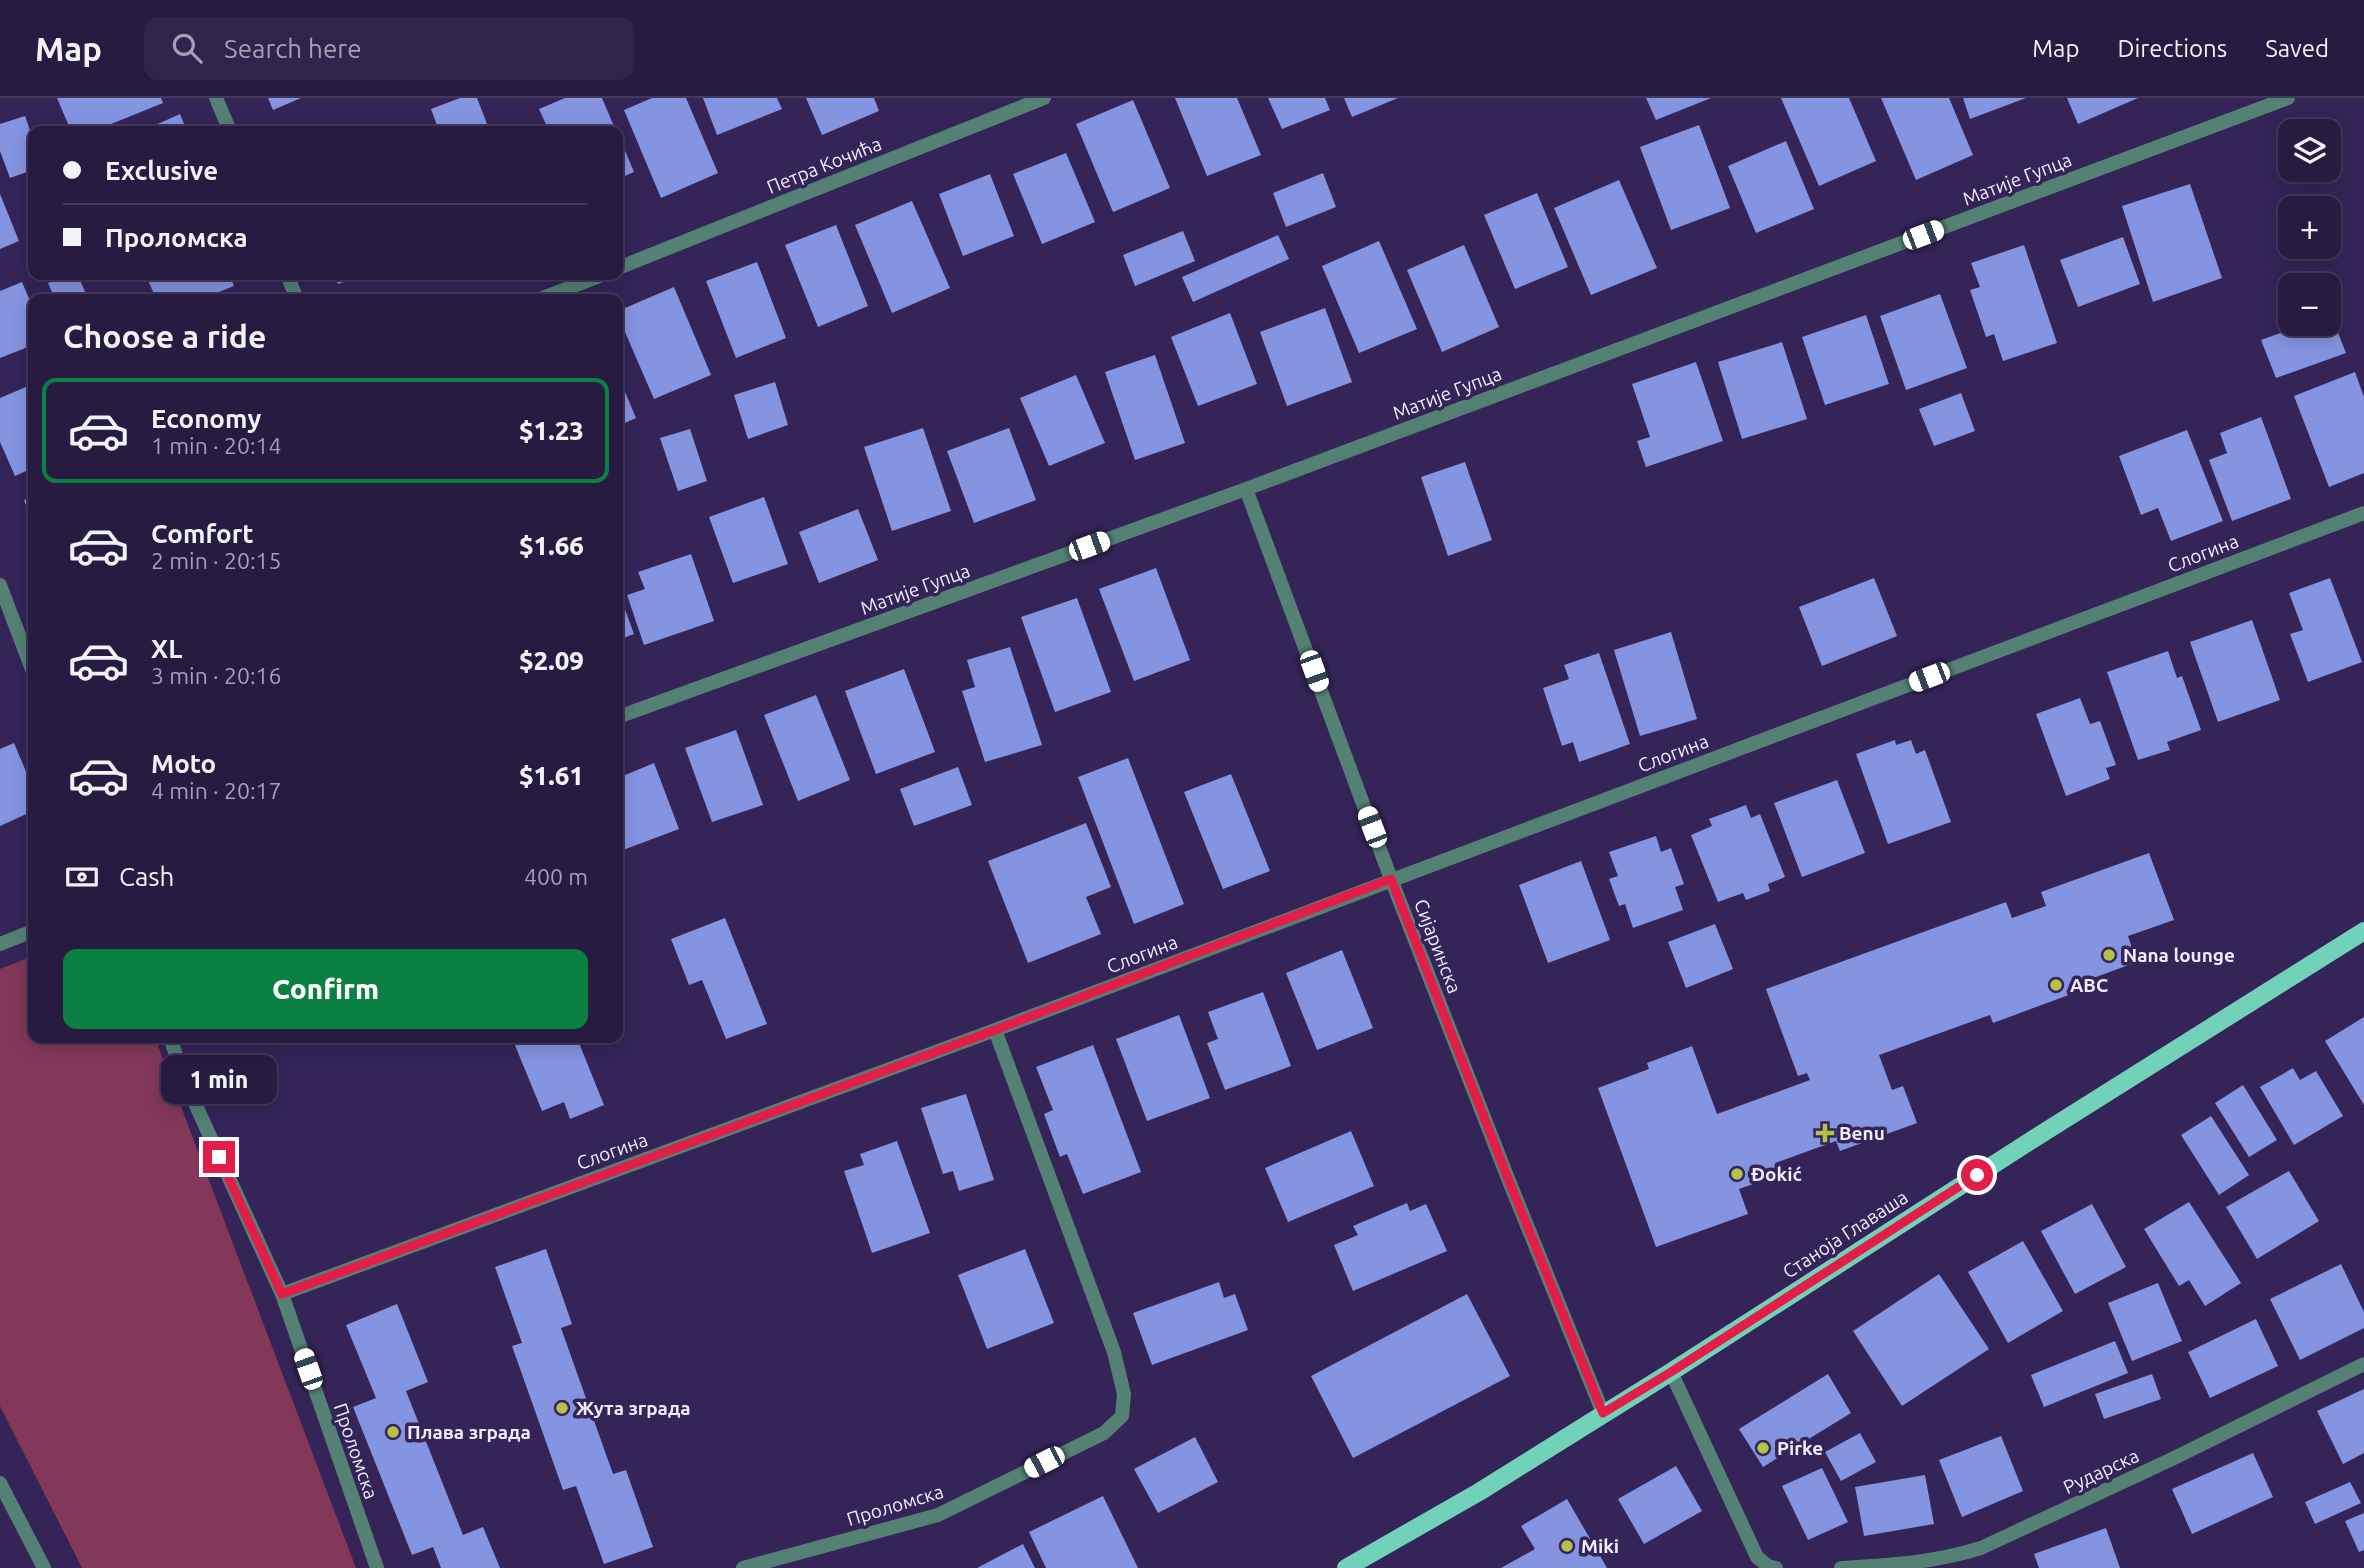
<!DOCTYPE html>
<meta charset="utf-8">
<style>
:root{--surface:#271b42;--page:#2f2449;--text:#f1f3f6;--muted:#a4a1b2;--line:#43395b;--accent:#0b8043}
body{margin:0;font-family:Ubuntu,sans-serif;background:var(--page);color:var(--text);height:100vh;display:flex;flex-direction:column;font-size:26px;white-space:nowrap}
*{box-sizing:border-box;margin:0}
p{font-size:23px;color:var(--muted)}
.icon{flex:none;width:38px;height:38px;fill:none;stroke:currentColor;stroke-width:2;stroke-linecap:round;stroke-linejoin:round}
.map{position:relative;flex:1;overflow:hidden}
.details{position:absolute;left:28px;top:196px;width:595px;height:749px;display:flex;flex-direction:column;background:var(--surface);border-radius:14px;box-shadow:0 4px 18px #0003,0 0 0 2px var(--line)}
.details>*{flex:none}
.hud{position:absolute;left:28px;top:28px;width:595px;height:154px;border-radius:14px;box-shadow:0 4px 18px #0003,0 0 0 2px var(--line);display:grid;align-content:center;height:154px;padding:0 35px;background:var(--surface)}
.controls{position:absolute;left:2278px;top:21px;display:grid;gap:14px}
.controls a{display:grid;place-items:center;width:63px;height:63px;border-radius:14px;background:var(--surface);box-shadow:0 4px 18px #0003,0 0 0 2px var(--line);font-size:35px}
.end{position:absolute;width:32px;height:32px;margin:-16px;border:9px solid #e11d48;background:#fff;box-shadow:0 0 0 4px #fff}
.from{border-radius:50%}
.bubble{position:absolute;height:49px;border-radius:14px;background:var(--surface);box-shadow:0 4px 18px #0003,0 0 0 2px var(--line);font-size:23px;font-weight:800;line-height:49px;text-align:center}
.car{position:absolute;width:21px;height:42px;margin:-21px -10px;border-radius:9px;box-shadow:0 0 5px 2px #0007;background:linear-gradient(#fff 24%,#345 0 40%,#fff 0 76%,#345 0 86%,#fff 0)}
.hud b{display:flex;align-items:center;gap:24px;height:66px;font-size:26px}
.hud b+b{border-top:2px solid var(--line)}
.hud i{width:18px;height:18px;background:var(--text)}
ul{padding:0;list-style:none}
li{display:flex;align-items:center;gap:21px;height:105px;margin:0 14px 10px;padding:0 21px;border:4px solid transparent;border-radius:14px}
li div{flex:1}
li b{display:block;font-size:26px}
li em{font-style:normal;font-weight:800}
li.active{border-color:var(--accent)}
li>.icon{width:63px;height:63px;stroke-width:1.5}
h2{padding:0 35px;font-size:32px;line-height:84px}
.pay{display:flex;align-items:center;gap:18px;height:77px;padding:0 35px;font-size:26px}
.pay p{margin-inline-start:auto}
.action{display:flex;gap:14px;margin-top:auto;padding:14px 35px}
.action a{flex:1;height:80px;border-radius:14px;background:var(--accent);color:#fff;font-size:28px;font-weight:800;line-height:80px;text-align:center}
header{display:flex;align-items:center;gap:42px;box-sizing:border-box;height:98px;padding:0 35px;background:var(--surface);border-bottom:2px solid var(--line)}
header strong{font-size:33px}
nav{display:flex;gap:38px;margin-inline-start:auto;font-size:24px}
.search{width:490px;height:63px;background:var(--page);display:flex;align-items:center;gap:18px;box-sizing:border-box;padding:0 24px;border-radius:14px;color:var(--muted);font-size:26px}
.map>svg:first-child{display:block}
.green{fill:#833859}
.building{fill:#8594e1}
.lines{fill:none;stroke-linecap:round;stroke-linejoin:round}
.street{stroke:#558175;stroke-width:14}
.primary{stroke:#72d2b9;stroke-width:18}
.route{stroke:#e11d48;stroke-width:9}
.poi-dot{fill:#b5c249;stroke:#342458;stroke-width:2.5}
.labels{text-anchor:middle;stroke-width:7;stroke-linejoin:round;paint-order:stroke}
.street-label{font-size:19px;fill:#f0edfb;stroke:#342458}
.poi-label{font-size:19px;font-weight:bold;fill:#f0edfb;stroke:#342458;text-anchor:start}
</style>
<header>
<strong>Map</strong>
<div class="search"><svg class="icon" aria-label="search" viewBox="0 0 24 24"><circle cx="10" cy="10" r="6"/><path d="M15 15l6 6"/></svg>Search here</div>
<nav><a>Map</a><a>Directions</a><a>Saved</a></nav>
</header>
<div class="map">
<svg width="2364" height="1470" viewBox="0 0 2364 1470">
<rect width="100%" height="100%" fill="#342458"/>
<path class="green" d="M33 858V940H155L356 1470H82L0 1308V871Z"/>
<path class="building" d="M57 0H161L163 5 94 33H71Z
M268 0H301L273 12Z
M460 0H477L489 31 483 33H439L431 11Z
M565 0H602L616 33H549L539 11Z
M652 0H686L718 75 661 100 624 12Z
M703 0H777L782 11 717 37Z
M806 0H874L879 13 822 37Z
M1175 0H1237L1261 57 1207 78Z
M1268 0H1325L1330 12 1282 31Z
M1344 0H1398L1352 19Z
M1646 0H1711L1656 22Z
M1781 0H1849L1876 63 1819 88Z
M1881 0H1949L1973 57 1916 82Z
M1963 0H2026L1970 21Z
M2067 0H2138L2078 26Z
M1133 2 1170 90 1113 114 1076 26Z
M180 16 187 33H142Z
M25 18 33 41V72L10 80 0 53V26Z
M1699 27 1730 110 1671 132 1640 49Z
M618 36 634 74 618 81Z
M1786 43 1814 111 1756 135 1728 68Z
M1066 55 1095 124 1042 146 1013 76Z
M1323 75 1336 109 1286 129 1273 95Z
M990 76 1014 138 963 158 939 96Z
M1619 82 1657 170 1591 197 1554 110Z
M2190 86 2222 180 2153 204 2122 108Z
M1537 95 1568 169 1515 191 1484 117Z
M0 96 19 143 0 151Z
M912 103 950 190 892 215 855 127Z
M836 127 868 208 818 229 785 147Z
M1183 133 1195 163 1135 188 1123 157Z
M1278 137 1289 161 1193 204 1182 179Z
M2123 139 2140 186 2078 209 2060 162Z
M1379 143 1417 231 1359 255 1322 168Z
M1464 147 1499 229 1442 254 1407 172Z
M2024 147 2057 245 2003 263 1994 236 1986 239 1970 192 1980 189 1971 165Z
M757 164 786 240 736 260 706 183Z
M71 177H78L88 201H55L48 185Z
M146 177H230L234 188 201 201H156Z
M335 177H364L338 186Z
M22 184 33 210V247L0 260V193Z
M674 189 711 277 654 301 618 218V213Z
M1940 196 1967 270 1906 292 1880 218Z
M1325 210 1352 284 1287 308 1260 234Z
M2329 212 2346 255 2276 280 2261 242 2305 226H2329Z
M1230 215 1257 286 1198 308 1171 239Z
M1866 217 1889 286 1825 307 1802 239Z
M1782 244 1807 321 1742 341 1718 264Z
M1155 257 1185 345 1135 362 1105 274Z
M1696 264 1723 343 1646 369 1637 343 1650 339 1632 286Z
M2355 274 2364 299V375L2329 389 2294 298Z
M618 277 636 320 618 328Z
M1076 277 1105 345 1049 368 1020 300Z
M775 284 788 327 748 341 734 297Z
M33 286V370L15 378 0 344V300Z
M1961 295 1975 333 1934 348 1919 311Z
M2261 319 2291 401 2232 423 2209 362 2227 355 2220 335Z
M923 330 951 413 892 433 864 349Z
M1009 330 1036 402 974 425 947 353Z
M690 331 707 383 678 393 660 340Z
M2187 332 2223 423 2171 443 2158 410 2141 417 2119 358Z
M1465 364 1492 442 1448 458 1421 379Z
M33 399V426L24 402Z
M764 399 788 466 733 485 709 419Z
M858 411 878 462 819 485 799 434Z
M691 456 714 523 644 547 627 497 645 491 638 474Z
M1156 470 1190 562 1134 583 1099 491Z
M1874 480 1897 538 1822 568 1799 509Z
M2330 480 2362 564 2308 584 2290 536 2303 532 2289 495Z
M618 492 634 536 618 542Z
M1077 500 1111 594 1055 614 1021 519Z
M2252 522 2280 602 2218 624 2190 544Z
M1671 534 1697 621 1640 638 1614 552Z
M1010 549 1042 647 985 664 962 593 975 589 967 562Z
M2168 553 2177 580 2182 578 2201 632 2167 644 2170 652 2138 662 2107 574Z
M1599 555 1630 646 1579 664 1573 644 1562 648 1543 590 1569 581 1564 567Z
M904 571 935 654 876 676 845 593Z
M816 597 850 682 798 703 764 617Z
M2080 600 2090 626 2100 623 2116 667 2106 670 2110 681 2066 698 2036 616Z
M736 632 763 707 712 724 685 650Z
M1895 642 1896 647 1911 642 1916 656 1925 652 1951 724 1888 746 1856 656Z
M14 645 33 690V713L0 728V651Z
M1128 660 1184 806 1134 826 1078 679Z
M654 665 679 731 623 752 618 738V680Z
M958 669 972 707 914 728 900 691Z
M1231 676 1270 773 1223 791 1184 694Z
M1837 682 1865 755 1802 779 1774 705Z
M1746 707 1751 720 1760 716 1785 779 1768 786 1770 793 1746 802 1743 795 1718 804 1691 737 1712 728 1709 721Z
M1086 725 1111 789 1086 799 1101 836 1028 865 988 763Z
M1656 738 1661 754 1671 750 1684 786 1675 789 1683 812 1633 830 1625 806 1619 808 1609 781 1618 778 1609 754Z
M2149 755 2174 822 2128 838 2137 864 2074 887 2077 894 1993 925 1990 917 1879 957 1892 992 1903 988 1917 1025 1840 1053 1836 1043 1775 1065 1779 1077 1739 1091 1748 1116 1656 1149 1598 990 1649 971 1647 965 1692 948 1717 1016 1810 982 1807 975 1798 978 1766 891 2006 804 2012 820 2046 808 2041 794Z
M1581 763 1610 842 1548 865 1519 787Z
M725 820 767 926 726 941 702 882 689 887 671 841Z
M1715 826 1733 871 1686 890 1668 844Z
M1342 852 1373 930 1317 952 1286 875Z
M1263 894 1291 968 1225 992 1207 945 1218 941 1208 914Z
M1179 917 1210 1000 1147 1023 1116 941Z
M2364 919V1007L2325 943Z
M512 940H577L604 1007 570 1021 564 1004 542 1013Z
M1093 947 1141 1074 1083 1096 1067 1056 1060 1059 1044 1016 1053 1012 1036 969Z
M2293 970 2300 982 2316 973 2343 1018 2294 1047 2260 989Z
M2243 987 2277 1042 2249 1059 2215 1005Z
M966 996 994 1082 959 1093 953 1073 943 1076 921 1010Z
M2211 1018 2249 1077 2219 1097 2181 1037Z
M1351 1033 1374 1088 1288 1124 1265 1070Z
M897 1043 930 1135 872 1155 844 1073 864 1067 860 1056Z
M2289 1073 2319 1123 2257 1161 2226 1109Z
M2189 1104 2241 1185 2205 1208 2189 1182 2179 1188 2144 1131Z
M1407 1105 1410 1113 1426 1106 1447 1153 1353 1193 1334 1147 1358 1137 1353 1128Z
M2092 1106 2126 1169 2075 1196 2041 1133Z
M2023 1143 2063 1213 2008 1245 1968 1174Z
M546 1151 572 1226 561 1230 613 1376 626 1372 653 1449 604 1466 576 1388 563 1392 512 1248 522 1245 495 1169Z
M1025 1151 1054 1225 987 1251 958 1177Z
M2341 1166 2364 1214V1230L2300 1262 2270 1201Z
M1939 1176 1989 1251 1902 1308 1853 1233Z
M1219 1184 1224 1200 1235 1196 1248 1232 1152 1267 1133 1215Z
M2158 1185 2182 1243 2132 1263 2108 1205Z
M1467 1196 1510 1278 1353 1360 1311 1278Z
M397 1206 428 1284 406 1293 463 1437 483 1429 500 1470H441L433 1449 412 1457 353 1309 376 1300 346 1227Z
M2256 1221 2278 1268 2210 1300 2188 1254Z
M2115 1243 2128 1275 2044 1309 2031 1277Z
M1828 1276 1851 1315 1763 1369 1739 1331Z
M2152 1276 2161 1301 2104 1321 2095 1296Z
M2364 1291V1355L2343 1366 2317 1313Z
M1860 1335 1876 1364 1841 1383 1825 1354Z
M2001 1338 2023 1393 1962 1419 1939 1362Z
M1195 1339 1218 1384 1158 1415 1134 1371Z
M2253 1355 2273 1399 2192 1436 2172 1391Z
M1676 1368 1702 1413 1644 1446 1618 1401Z
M1822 1370 1848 1424 1808 1442 1782 1388Z
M1925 1377 1934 1426 1864 1438 1855 1389Z
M2350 1384 2361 1405 2315 1426 2305 1404Z
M1103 1398 1138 1470H1046L1029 1434Z
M1567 1401 1607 1470H1501L1535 1451 1521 1428Z
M2364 1415V1452L2359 1454 2345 1423Z
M2106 1430 2120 1470H2039L2034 1456Z
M1023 1446 1035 1470H977Z"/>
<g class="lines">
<path class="street" d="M216 0 230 33
M618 170 1044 0
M287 177 297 201
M540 201 602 177
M1246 391 1391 781 1507 1078 1603 1315
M0 487 33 574
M618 619 1246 391 2288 0
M0 846 33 833
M170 940 188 990 282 1196 377 1470
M282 1196 995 932 2364 415
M1671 1274 1757 1459 1768 1468 1776 1470
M0 1385 44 1470
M743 1470 938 1417 1104 1335 1122 1318 1124 1296 1114 1254 995 932
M1841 1470C1891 1467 1932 1465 1981 1450L2170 1362 2364 1266"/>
<path class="primary" d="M1346 1470 1479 1394 1671 1274 2024 1047 2364 833"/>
</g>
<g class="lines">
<path class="route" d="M219 1059 282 1196 995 932 1391 781 1507 1078 1603 1315 1671 1274 1977 1077"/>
</g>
<g class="poi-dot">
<circle cx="2109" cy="857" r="7"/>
<circle cx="2056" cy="887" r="7"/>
<path d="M1821.5 1024.5h7v7h7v7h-7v7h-7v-7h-7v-7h7z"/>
<circle cx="1737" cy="1076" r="7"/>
<circle cx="562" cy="1310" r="7"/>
<circle cx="393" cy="1334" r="7"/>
<circle cx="1763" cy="1350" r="7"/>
<circle cx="1567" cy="1448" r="7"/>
</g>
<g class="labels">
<g class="street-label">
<text transform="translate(824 67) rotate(-22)" y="7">Петра Кочића</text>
<text transform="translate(2017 81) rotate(-21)" y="7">Матије Гупца</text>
<text transform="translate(1447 295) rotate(-21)" y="7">Матије Гупца</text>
<text transform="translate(2203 455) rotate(-21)" y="7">Слогина</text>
<text transform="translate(915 491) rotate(-20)" y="7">Матије Гупца</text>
<text transform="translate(1673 655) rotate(-21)" y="7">Слогина</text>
<text transform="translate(1438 848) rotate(69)" y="7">Сијаринска</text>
<text transform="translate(1142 856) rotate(-21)" y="7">Слогина</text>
<text transform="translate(612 1053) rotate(-20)" y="7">Слогина</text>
<text transform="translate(1845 1136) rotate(-33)" y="7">Станоја Главаша</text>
<text transform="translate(356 1353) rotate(71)" y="7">Проломска</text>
<text transform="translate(2101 1373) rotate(-25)" y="7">Рударска</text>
<text transform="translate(895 1407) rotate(-17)" y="7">Проломска</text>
</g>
<g class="poi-label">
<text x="2123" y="864">Nana lounge</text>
<text x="2070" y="894">ABC</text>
<text x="1839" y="1042">Benu</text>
<text x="1751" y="1083">Đokić</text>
<text x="576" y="1317">Жута зграда</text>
<text x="407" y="1341">Плава зграда</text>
<text x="1777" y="1357">Pirke</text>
<text x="1581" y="1455">Miki</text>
</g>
</g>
</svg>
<div class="controls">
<a><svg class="icon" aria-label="layers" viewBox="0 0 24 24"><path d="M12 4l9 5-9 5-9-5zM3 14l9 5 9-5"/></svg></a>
<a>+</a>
<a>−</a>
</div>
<i class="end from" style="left:1977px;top:1077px"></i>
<i class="end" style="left:219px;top:1059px"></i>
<div class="bubble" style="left:161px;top:957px;width:116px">1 min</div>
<i class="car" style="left:1923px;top:137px;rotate:69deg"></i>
<i class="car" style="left:1089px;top:448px;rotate:70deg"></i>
<i class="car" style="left:1314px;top:573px;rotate:160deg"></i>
<i class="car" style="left:1929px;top:579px;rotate:249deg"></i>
<i class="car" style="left:1372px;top:729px;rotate:339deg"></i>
<i class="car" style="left:308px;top:1271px;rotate:341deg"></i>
<i class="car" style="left:1044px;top:1364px;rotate:243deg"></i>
<div class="hud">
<b><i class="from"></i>Exclusive</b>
<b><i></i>Проломска</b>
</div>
<section class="details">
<h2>Choose a ride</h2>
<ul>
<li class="active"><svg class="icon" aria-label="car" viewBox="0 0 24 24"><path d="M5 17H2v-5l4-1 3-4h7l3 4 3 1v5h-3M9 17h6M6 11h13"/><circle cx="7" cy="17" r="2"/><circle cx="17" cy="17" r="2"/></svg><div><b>Economy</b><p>1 min · 20:14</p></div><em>$1.23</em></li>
<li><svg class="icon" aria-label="car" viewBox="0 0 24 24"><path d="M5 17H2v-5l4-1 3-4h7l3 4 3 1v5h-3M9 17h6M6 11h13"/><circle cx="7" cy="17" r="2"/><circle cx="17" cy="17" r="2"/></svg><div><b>Comfort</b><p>2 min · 20:15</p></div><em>$1.66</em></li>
<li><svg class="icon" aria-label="car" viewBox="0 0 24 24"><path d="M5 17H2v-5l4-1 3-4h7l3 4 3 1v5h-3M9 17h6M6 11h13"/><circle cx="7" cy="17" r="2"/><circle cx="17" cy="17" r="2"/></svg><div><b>XL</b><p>3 min · 20:16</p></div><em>$2.09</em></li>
<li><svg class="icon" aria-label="car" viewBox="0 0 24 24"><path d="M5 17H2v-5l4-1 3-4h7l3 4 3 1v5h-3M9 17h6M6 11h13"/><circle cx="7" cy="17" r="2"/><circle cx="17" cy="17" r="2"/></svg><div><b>Moto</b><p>4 min · 20:17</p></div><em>$1.61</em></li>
</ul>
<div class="pay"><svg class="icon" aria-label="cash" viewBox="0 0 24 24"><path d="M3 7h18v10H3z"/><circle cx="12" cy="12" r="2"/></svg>Cash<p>400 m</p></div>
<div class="action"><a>Confirm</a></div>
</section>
</div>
